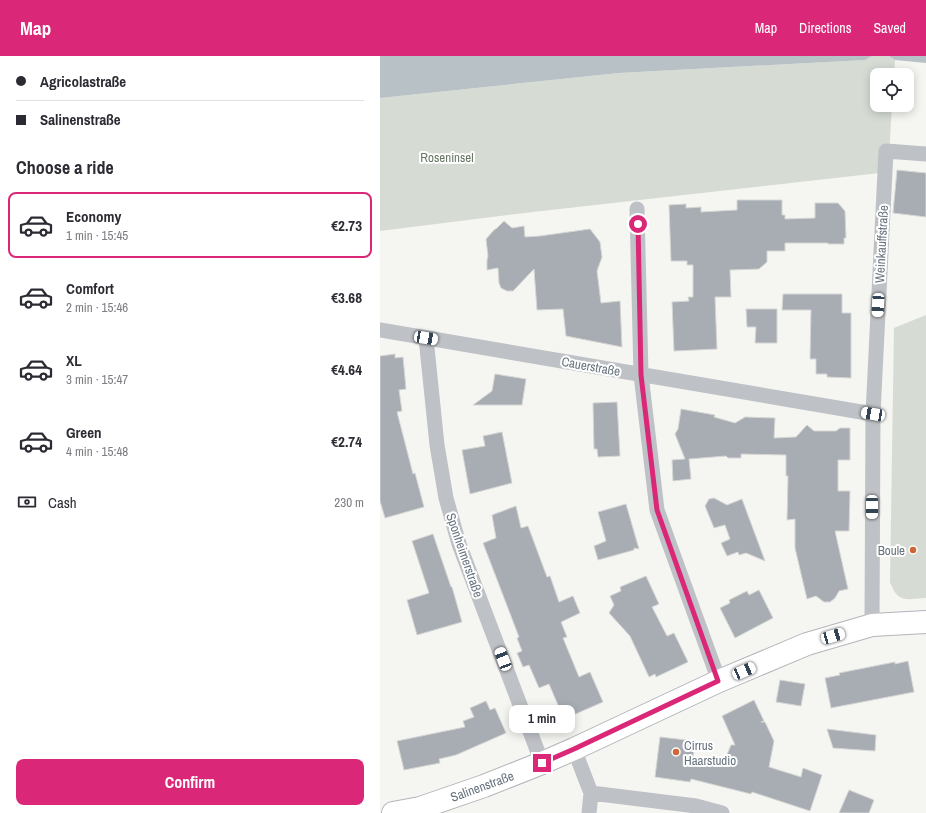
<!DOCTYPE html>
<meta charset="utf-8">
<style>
:root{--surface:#fff;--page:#f7f7f7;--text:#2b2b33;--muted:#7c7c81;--line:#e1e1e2;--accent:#db2777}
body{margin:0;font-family:"Archivo Narrow",sans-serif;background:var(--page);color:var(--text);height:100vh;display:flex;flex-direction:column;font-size:15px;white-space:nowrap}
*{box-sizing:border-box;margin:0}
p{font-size:13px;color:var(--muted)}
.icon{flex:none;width:22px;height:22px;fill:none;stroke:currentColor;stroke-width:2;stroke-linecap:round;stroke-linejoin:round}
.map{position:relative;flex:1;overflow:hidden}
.details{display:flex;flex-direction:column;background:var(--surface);width:380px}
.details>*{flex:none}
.hud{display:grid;align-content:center;height:88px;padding:0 16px;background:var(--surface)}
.fabs{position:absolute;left:490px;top:12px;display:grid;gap:8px}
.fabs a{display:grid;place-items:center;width:44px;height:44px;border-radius:8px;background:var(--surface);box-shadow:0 2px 10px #0003;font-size:20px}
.end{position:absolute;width:18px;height:18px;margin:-9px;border:5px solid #db2777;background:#fff;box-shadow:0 0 0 2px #fff}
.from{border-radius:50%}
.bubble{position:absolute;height:28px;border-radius:8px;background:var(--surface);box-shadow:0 2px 10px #0003;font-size:13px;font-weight:700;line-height:28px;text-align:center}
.car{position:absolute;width:12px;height:24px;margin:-12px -6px;border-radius:5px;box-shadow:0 0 3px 1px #0007;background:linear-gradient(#fff 24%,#345 0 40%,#fff 0 76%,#345 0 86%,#fff 0)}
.hud b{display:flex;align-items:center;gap:14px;height:38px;font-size:15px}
.hud b+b{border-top:1px solid var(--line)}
.hud i{width:10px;height:10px;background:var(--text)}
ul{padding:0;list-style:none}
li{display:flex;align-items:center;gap:12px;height:66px;margin:0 8px 6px;padding:0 8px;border:2px solid transparent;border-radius:8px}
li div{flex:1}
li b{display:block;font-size:15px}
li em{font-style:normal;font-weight:700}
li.selected{border-color:var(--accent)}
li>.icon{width:36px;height:36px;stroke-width:1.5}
h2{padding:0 16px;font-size:18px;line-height:48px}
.pay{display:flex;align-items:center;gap:10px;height:44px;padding:0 16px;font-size:15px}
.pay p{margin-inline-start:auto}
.button{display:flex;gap:8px;margin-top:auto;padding:8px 16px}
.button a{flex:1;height:46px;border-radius:8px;background:var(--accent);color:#fff;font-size:16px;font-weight:700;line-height:46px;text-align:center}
header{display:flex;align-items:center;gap:24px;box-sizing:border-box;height:56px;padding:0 20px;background:var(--accent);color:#fff}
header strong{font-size:19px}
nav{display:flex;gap:22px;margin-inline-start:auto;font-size:14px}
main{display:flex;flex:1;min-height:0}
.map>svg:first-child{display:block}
.green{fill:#d6dbd4}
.water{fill:#b8c1c5}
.building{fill:#a7adb3;stroke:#d6d6d5}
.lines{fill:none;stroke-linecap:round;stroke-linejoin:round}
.primary-casing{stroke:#b2b5b9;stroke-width:24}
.minor{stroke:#bec1c5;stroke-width:15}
.primary{stroke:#fff;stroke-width:22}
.route{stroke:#db2777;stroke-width:5}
.poi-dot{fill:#cf6638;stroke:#fff;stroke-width:1.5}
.labels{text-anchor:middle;stroke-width:4;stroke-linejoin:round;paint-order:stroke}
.park-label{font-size:13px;fill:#687765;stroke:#fff}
.street-label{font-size:13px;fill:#67737f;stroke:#fff}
.poi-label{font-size:13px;fill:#67737f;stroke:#fff;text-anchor:end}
</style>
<header>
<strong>Map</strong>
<nav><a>Map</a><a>Directions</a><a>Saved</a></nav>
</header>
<main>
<section class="details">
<div class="hud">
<b><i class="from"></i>Agricolastraße</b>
<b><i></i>Salinenstraße</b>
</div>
<h2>Choose a ride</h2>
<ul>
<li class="selected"><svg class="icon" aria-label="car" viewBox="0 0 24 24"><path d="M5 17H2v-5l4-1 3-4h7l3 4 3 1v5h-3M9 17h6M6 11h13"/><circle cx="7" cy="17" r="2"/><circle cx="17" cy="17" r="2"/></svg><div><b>Economy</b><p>1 min · 15:45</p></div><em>€2.73</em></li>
<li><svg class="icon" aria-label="car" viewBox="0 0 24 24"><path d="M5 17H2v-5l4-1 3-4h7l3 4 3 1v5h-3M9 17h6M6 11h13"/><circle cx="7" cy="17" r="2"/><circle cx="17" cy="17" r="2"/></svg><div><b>Comfort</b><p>2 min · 15:46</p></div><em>€3.68</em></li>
<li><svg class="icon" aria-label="car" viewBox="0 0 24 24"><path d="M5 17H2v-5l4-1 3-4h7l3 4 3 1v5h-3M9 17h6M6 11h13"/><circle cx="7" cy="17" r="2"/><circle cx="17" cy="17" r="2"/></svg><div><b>XL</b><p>3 min · 15:47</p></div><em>€4.64</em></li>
<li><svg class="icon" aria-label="car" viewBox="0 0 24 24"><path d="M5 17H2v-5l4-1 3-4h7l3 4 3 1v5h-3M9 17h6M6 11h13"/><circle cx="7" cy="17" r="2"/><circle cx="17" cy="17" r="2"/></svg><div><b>Green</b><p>4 min · 15:48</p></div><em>€2.74</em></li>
</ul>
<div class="pay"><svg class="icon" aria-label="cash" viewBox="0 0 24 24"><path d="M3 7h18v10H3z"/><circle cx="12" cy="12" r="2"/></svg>Cash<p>230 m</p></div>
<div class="button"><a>Confirm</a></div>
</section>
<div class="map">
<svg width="546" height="757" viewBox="0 0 546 757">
<rect width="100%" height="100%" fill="#f5f5f2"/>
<path class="green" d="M492 0H509L515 4 514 19H497V49H512L508 116 153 156 0 175V42L239 17 485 4Z
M546 259V542C527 543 518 548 510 526L514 272Z"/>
<path class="water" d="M0 0H492L485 4 239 17 0 42Z
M509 0H546V7L515 4Z"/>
<path class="building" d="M517 114 546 117V161L513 157Z
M357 144H402V159H405V163L435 162V147H458L465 155 466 182H464V188H448V187H405V195H387V206L379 213 350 214 351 241H335L337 293 294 295 292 246 309 245 308 241H313V209H307V205H291L289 149 306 148V152L321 151V156L357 154Z
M124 165 132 172 144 170 145 181 160 180 210 173 220 186 222 201 217 215 221 247 240 245 242 291 186 280 183 253 157 254 154 213 133 235H127L121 232 119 227 118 212 107 214V204L108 200 106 183 115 173H116Z
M403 238H462V257H471V322L447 321V318H436V303H430L431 254H402Z
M366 253H397V287H375L376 271H367Z
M15 298V302L23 301 26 333 19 334 22 355 17 356 33 418 35 417 44 451 5 462 0 445V300Z
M115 318 146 323 142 349H93L112 335Z
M237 346 240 400 218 401 217 393H214L213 347Z
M301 353 335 359 334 361 355 367 365 361 395 362 394 382 416 381 427 369 434 375H456L460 372H470V404H458V435H470L469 475H455L468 533 459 535 455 542 450 546H444L436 540 427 543 415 492V463L407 464 408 420H406V399L361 398V402H348L346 400 309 403 311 423 293 425 292 404 305 403 295 378 298 373Z
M122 376 132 427 90 438 82 394 105 390 103 380Z
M334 442 347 449 362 443 385 505 366 497 359 499 358 496 347 500 341 487 350 483 345 469 334 472 325 450 329 443Z
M246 448 259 493 254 492V494L218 504 214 490 226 485 218 456Z
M136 450 141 472 148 470 167 521 170 520 179 546 193 540 200 557 181 566 187 581 183 582 199 621 210 616 223 646 184 663 169 628 159 632 149 609 143 611 137 597 142 595 137 582 139 581 103 487 116 482 112 459Z
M53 478 71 531H72L82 566 37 579 27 544 49 537 32 485Z
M266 520 279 548 272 551 287 580 294 577 308 606 276 621 275 618 269 621 250 580 229 557 234 549 230 540 241 535 240 531Z
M379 534 393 562 355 582 340 552 350 547 349 544 367 535 369 539Z
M528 605 534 636 451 652 445 622 460 619 459 617 515 606V608Z
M400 624 425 628 421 650 396 646Z
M374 644 384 665 381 666H385L394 685 389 711 421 721 423 712 442 719 430 755 372 736 371 738 311 723 310 726 275 721 280 681 315 685 313 702 343 708 351 689H355L342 660Z
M106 645 110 654 115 652 126 677 76 699 59 703 60 707 24 714 17 685 85 671 83 665 94 661 90 652Z
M447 673 496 679 495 695 453 692Z
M469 734 494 744 489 757H459Z"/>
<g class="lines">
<g class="primary-casing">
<path id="primary" d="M13 757 40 752 104 730 162 707 194 693 339 625 427 588 492 569 546 566"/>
</g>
<path class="minor" d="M257 153 261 319 277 454 339 625
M0 274 493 358
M46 282 57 389 66 442 79 488 162 707
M492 569 493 358 506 95 546 98
M194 693 211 737 316 750 342 757
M209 757 211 737"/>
<use href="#primary" class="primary"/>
</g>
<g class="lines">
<path class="route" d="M162 707 194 693 338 625 277 454 261 319 258 168"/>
</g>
<g class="poi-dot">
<circle cx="533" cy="494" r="4"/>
<circle cx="296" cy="696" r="4"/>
</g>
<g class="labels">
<g class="park-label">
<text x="67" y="106">Roseninsel</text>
</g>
<g class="street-label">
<text transform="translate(501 188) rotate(-87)" y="5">Weinkauffstraße</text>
<text transform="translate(211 310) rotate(10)" y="5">Cauerstraße</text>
<text transform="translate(85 499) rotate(71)" y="5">Sponheimerstraße</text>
<text transform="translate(102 730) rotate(-20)" y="5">Salinenstraße</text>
</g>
<g class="poi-label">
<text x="525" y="499">Boule</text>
<text x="304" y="694" text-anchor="start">Cirrus<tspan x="304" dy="15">Haarstudio</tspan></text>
</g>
</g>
</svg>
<div class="fabs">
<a><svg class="icon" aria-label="locate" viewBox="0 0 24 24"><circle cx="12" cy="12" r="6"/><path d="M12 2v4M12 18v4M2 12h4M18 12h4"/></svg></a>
</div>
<i class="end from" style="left:258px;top:168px"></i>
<i class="end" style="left:162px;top:707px"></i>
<div class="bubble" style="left:129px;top:649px;width:66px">1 min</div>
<i class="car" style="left:498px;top:249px;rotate:183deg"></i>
<i class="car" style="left:46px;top:282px;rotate:100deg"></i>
<i class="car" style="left:493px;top:358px;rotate:280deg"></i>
<i class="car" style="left:492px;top:451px;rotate:180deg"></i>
<i class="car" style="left:453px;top:580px;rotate:74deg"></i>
<i class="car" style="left:123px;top:603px;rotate:339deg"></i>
<i class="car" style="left:364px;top:615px;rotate:67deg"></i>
</div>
</main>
